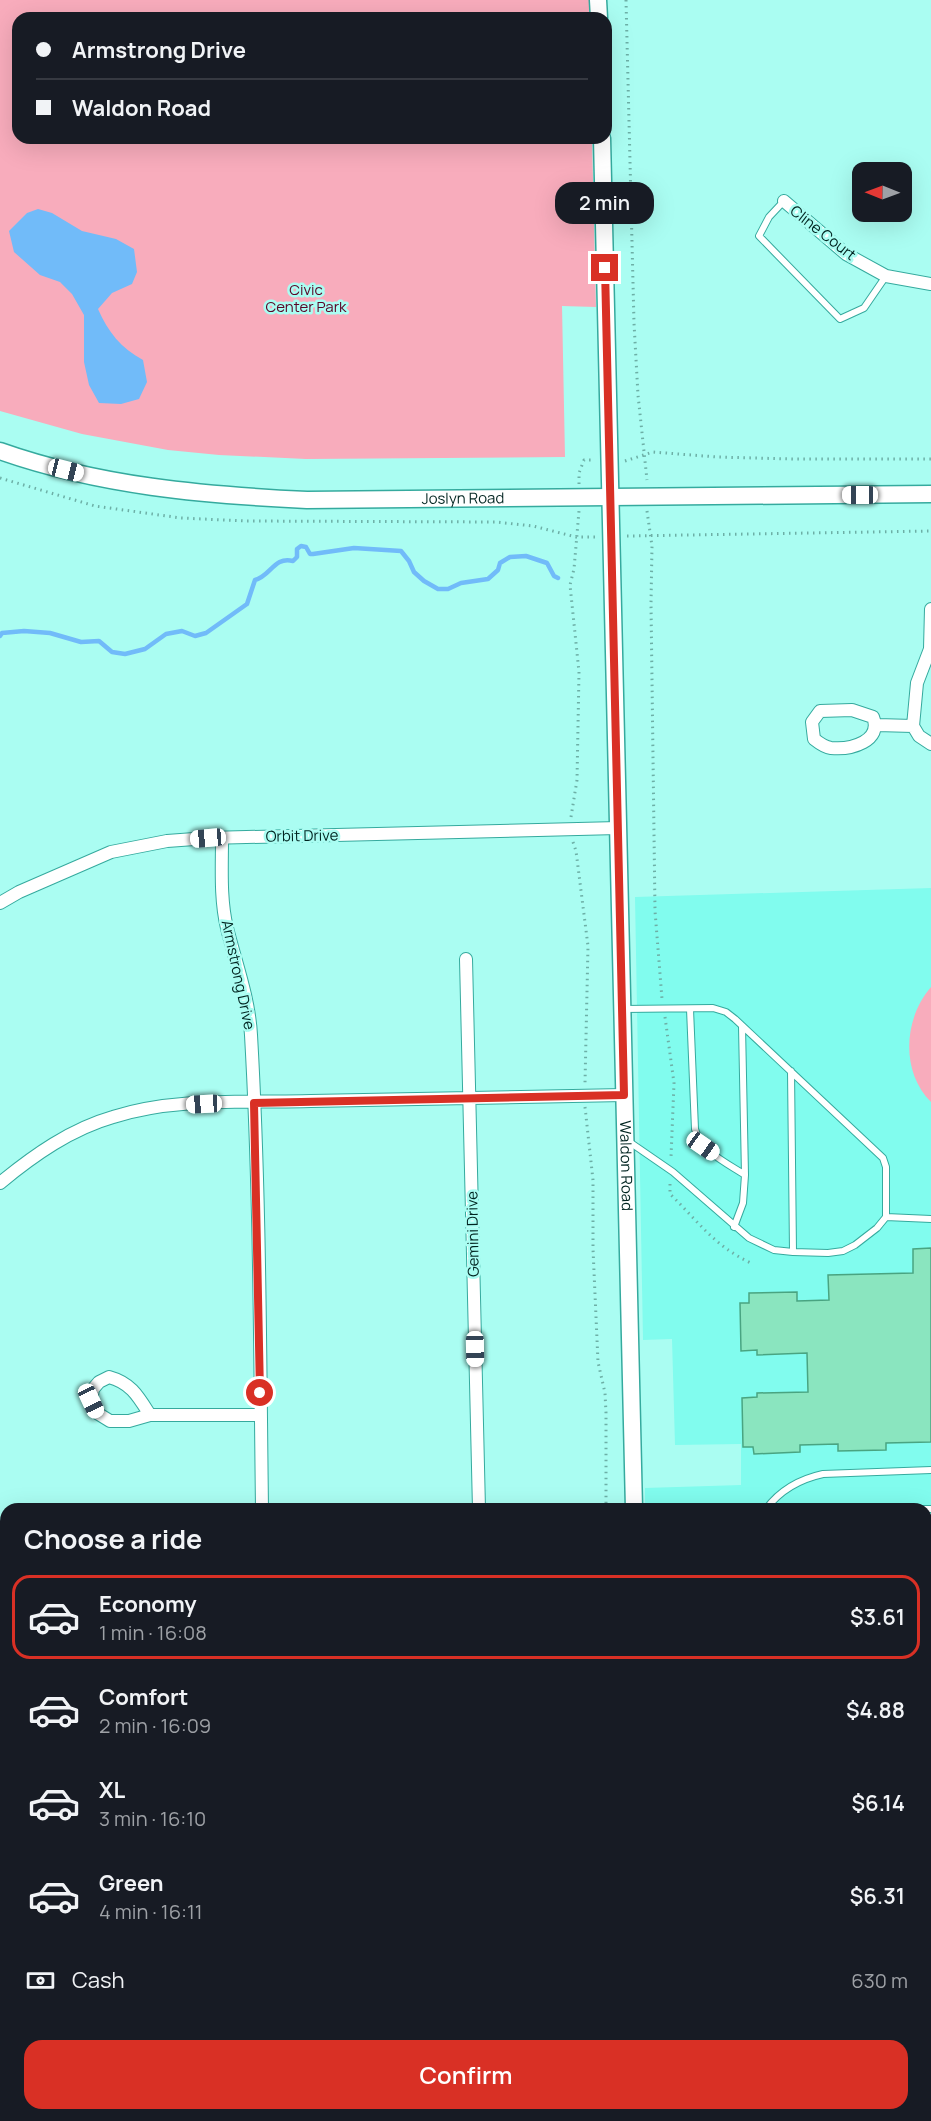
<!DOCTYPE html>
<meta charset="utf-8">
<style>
:root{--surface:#171b24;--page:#242831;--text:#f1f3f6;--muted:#9ea1a6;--line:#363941;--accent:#d93025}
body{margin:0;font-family:Manrope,sans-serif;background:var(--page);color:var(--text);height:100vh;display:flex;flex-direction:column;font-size:22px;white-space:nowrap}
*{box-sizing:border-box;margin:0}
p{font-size:20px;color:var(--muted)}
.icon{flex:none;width:33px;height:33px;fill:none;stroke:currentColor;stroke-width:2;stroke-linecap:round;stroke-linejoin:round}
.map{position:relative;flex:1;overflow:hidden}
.panel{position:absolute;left:0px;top:1503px;width:932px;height:618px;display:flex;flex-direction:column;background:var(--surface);border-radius:18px 18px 0 0;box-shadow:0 6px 24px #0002}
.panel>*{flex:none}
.banner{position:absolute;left:12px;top:12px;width:600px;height:132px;border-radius:18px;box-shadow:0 6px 24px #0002;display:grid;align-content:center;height:132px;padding:0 24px;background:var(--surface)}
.needle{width:39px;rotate:271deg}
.controls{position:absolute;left:852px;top:162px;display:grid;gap:12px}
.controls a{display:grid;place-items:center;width:60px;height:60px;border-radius:12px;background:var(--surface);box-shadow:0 6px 24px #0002;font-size:30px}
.end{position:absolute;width:27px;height:27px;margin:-14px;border:8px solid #d93025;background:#fff;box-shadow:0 0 0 3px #fff}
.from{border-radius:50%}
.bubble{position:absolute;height:42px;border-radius:18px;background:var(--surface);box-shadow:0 6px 24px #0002;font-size:20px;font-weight:600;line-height:42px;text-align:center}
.car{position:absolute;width:18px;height:36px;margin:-18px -9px;border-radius:8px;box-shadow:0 0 4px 2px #0007;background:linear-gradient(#fff 24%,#345 0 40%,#fff 0 76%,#345 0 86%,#fff 0)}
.banner b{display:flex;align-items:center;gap:21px;height:57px;font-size:22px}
.banner b+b{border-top:2px solid var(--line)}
.banner i{width:15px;height:15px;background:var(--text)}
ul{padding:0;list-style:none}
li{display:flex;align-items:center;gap:18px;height:84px;margin:0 12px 9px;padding:0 12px;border:3px solid transparent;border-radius:18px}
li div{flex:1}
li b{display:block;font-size:22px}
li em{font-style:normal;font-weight:600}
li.current{border-color:var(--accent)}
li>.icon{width:54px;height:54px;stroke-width:1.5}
h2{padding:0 24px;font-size:27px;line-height:72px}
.pay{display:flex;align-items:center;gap:15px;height:66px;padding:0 24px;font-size:22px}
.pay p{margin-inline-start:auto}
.cta{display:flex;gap:12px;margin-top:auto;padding:12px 24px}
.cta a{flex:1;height:69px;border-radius:18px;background:var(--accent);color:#fff;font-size:24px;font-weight:600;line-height:69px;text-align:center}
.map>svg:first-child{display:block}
.built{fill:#81fcee}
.green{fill:#f8acbc}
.water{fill:#71bbf9}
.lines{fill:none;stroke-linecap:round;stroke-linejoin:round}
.stream{stroke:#71bbf9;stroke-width:4.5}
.building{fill:#8ae5bf;stroke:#49a481;stroke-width:1.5}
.lane-casing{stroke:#35aa9e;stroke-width:8}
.street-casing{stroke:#35aa9e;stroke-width:14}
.secondary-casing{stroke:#35aa9e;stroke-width:19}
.path{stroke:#6dafa6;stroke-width:3;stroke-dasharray:1.5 4.5;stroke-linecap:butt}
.lane{stroke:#fff;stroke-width:6}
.street{stroke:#fff;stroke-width:12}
.secondary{stroke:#fff;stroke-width:16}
.route{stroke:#d93025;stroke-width:8}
.labels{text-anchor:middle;stroke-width:5;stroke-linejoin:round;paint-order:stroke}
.street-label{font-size:15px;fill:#002420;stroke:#aafdf2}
.park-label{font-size:15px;fill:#5a0426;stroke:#aafdf2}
</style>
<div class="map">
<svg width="931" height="2121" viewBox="0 0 931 2121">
<rect width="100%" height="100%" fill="#aafdf2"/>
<path class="built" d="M931 888V2121H656V2115H926V1509H645V1488L741 1485V1444L675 1445 672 1339 643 1340 635 897Z"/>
<path class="green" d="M0 0H589V18H18V138H592L596 307 562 306 565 457 306 459 219 455 168 450 82 434 0 411Z
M931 987V1102C900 1071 904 1018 931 987Z"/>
<path class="water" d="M38 209 52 213 82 231 116 239 134 249 137 272 132 284 112 293 98 309C108 332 121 348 143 360L147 382 139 399 121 404 99 403 89 385 84 362V315L72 294 60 282 40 275 14 252 9 231 27 213Z"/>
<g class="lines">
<path class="stream" d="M0 636 2 633 24 631 50 633 81 642 99 641 112 652 125 654 145 649 166 634 182 631 195 636 206 633 247 604 255 580C271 576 274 556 293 561L297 557V549L301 546 306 547 310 554H313L354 548 401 551 409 561 414 572 424 581 438 589H448L461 583 488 579 498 570 500 563 510 557 526 556 547 563 554 576 558 578"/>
</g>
<path class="building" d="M931 1248V1442L886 1443V1450L838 1451V1444L800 1445V1452L754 1454 753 1447H743L742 1398 757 1397V1393L808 1392 807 1353 757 1355V1350L741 1351 740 1303H749V1293L797 1292V1301L829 1300 828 1275 913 1273V1249Z"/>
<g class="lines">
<g class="lane-casing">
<path id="lane" d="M784 201 769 217 759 236 840 319 864 308 886 276
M623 1009 713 1008 726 1012 735 1019 883 1158 886 1167V1217L877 1228 855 1245 843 1251 828 1253 793 1252 774 1250 749 1238 673 1172 628 1141
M690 1009 695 1129C700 1151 727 1163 745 1175L743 1203 734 1227
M742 1026 745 1175
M791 1071 793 1252
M886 1217 931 1219
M766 1509C781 1489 800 1479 823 1474L931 1470
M909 1509H931
M248 2121 249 2115"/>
</g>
<g class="street-casing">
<path id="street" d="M784 201 846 254 886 276 931 284
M852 710 873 717C883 741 851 750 831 748 824 747 819 743 814 739L812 722 820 711Z
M877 725 913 726 919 736 931 744
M913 726 917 683 930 649 931 609
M222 838C222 868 220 899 227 928 236 964 249 998 251 1035 260 1193 260 1351 262 1509
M0 903 19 892 111 852 167 841 208 838 618 828
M466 959 479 1509
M0 1183C34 1155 71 1129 113 1117 176 1097 246 1103 311 1101 416 1099 520 1097 624 1095
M150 1415C138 1396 131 1383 109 1377L99 1382 93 1389 91 1401 97 1413 110 1421H129L150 1415H261
M0 1657 6 1655
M0 1883 6 1881
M0 1933 4 1957 6 2121"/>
</g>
<g class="secondary-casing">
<g id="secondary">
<path d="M598 0 599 18"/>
<path id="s1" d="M602 138 634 1509"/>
<path id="s2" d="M0 451C99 486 203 495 307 500L931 494"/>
<path d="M639 2115V2121"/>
</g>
</g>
<path class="path" d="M626 0 634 323 638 395 647 480
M625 461 653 452 717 457 792 459H931
M0 478 95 506 181 518 246 521 496 522 533 526 576 537H596
M579 484V473L584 460H595
M647 511 652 546 651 604 655 911 662 999
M627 536 931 531
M571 817 577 780 579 672 570 585 574 569 579 511
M573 842 576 851 588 946 585 1083
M665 1017 674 1083 671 1157
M585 1107 593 1180V1249L598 1362 605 1393 606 1413V1509
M670 1184V1194C698 1221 714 1246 751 1263
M609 2115V2121
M681 2115V2121"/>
<use href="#lane" class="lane"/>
<use href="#street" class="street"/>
<use href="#secondary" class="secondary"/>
</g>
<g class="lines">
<path class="route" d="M260 1393 254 1103 624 1095 605 268"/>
</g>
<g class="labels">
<g class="street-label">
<text transform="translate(823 233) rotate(38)" y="5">Cline Court</text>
<text dy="5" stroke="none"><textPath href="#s2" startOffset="468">Joslyn Road</textPath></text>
<text transform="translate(302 836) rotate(-1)" y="5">Orbit Drive</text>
<text transform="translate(238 975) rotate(78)" y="5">Armstrong Drive</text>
<text dy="5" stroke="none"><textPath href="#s1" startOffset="1028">Waldon Road</textPath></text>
<text transform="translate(473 1234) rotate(-91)" y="5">Gemini Drive</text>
</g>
<g class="park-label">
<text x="306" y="295">Civic<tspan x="306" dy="17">Center Park</tspan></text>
</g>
</g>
</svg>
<div class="controls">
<a><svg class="needle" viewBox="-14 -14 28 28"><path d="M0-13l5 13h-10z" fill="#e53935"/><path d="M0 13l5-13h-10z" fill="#9ea1a6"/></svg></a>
</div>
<i class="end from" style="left:260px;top:1393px"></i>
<i class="end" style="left:605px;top:268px"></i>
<div class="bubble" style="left:555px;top:182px;width:99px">2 min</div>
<i class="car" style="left:66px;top:470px;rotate:104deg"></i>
<i class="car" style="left:860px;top:495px;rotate:270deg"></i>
<i class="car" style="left:208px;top:838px;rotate:265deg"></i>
<i class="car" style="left:204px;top:1104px;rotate:267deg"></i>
<i class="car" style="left:703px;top:1146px;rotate:125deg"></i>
<i class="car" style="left:475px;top:1349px;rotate:179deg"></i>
<i class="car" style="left:91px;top:1401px;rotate:155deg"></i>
<div class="banner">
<b><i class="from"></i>Armstrong Drive</b>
<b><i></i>Waldon Road</b>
</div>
<section class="panel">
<h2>Choose a ride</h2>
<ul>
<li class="current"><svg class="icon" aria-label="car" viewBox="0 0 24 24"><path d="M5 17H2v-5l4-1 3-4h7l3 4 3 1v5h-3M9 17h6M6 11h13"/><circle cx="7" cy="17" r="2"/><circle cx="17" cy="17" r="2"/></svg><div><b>Economy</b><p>1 min · 16:08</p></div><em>$3.61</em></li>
<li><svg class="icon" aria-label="car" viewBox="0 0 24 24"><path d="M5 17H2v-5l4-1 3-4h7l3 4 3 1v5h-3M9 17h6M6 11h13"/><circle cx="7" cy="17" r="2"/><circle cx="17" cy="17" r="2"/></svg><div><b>Comfort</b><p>2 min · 16:09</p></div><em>$4.88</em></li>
<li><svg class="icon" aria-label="car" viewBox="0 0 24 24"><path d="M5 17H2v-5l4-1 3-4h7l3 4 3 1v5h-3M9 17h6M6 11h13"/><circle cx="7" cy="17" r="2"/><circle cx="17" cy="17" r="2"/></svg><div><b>XL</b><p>3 min · 16:10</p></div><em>$6.14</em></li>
<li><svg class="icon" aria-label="car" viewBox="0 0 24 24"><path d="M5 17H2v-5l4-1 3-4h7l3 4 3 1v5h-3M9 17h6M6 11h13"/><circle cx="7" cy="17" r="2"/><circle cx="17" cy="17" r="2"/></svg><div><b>Green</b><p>4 min · 16:11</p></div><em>$6.31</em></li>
</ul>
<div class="pay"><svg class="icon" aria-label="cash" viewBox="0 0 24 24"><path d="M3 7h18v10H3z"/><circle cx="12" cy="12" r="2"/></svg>Cash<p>630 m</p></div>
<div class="cta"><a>Confirm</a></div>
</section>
</div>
